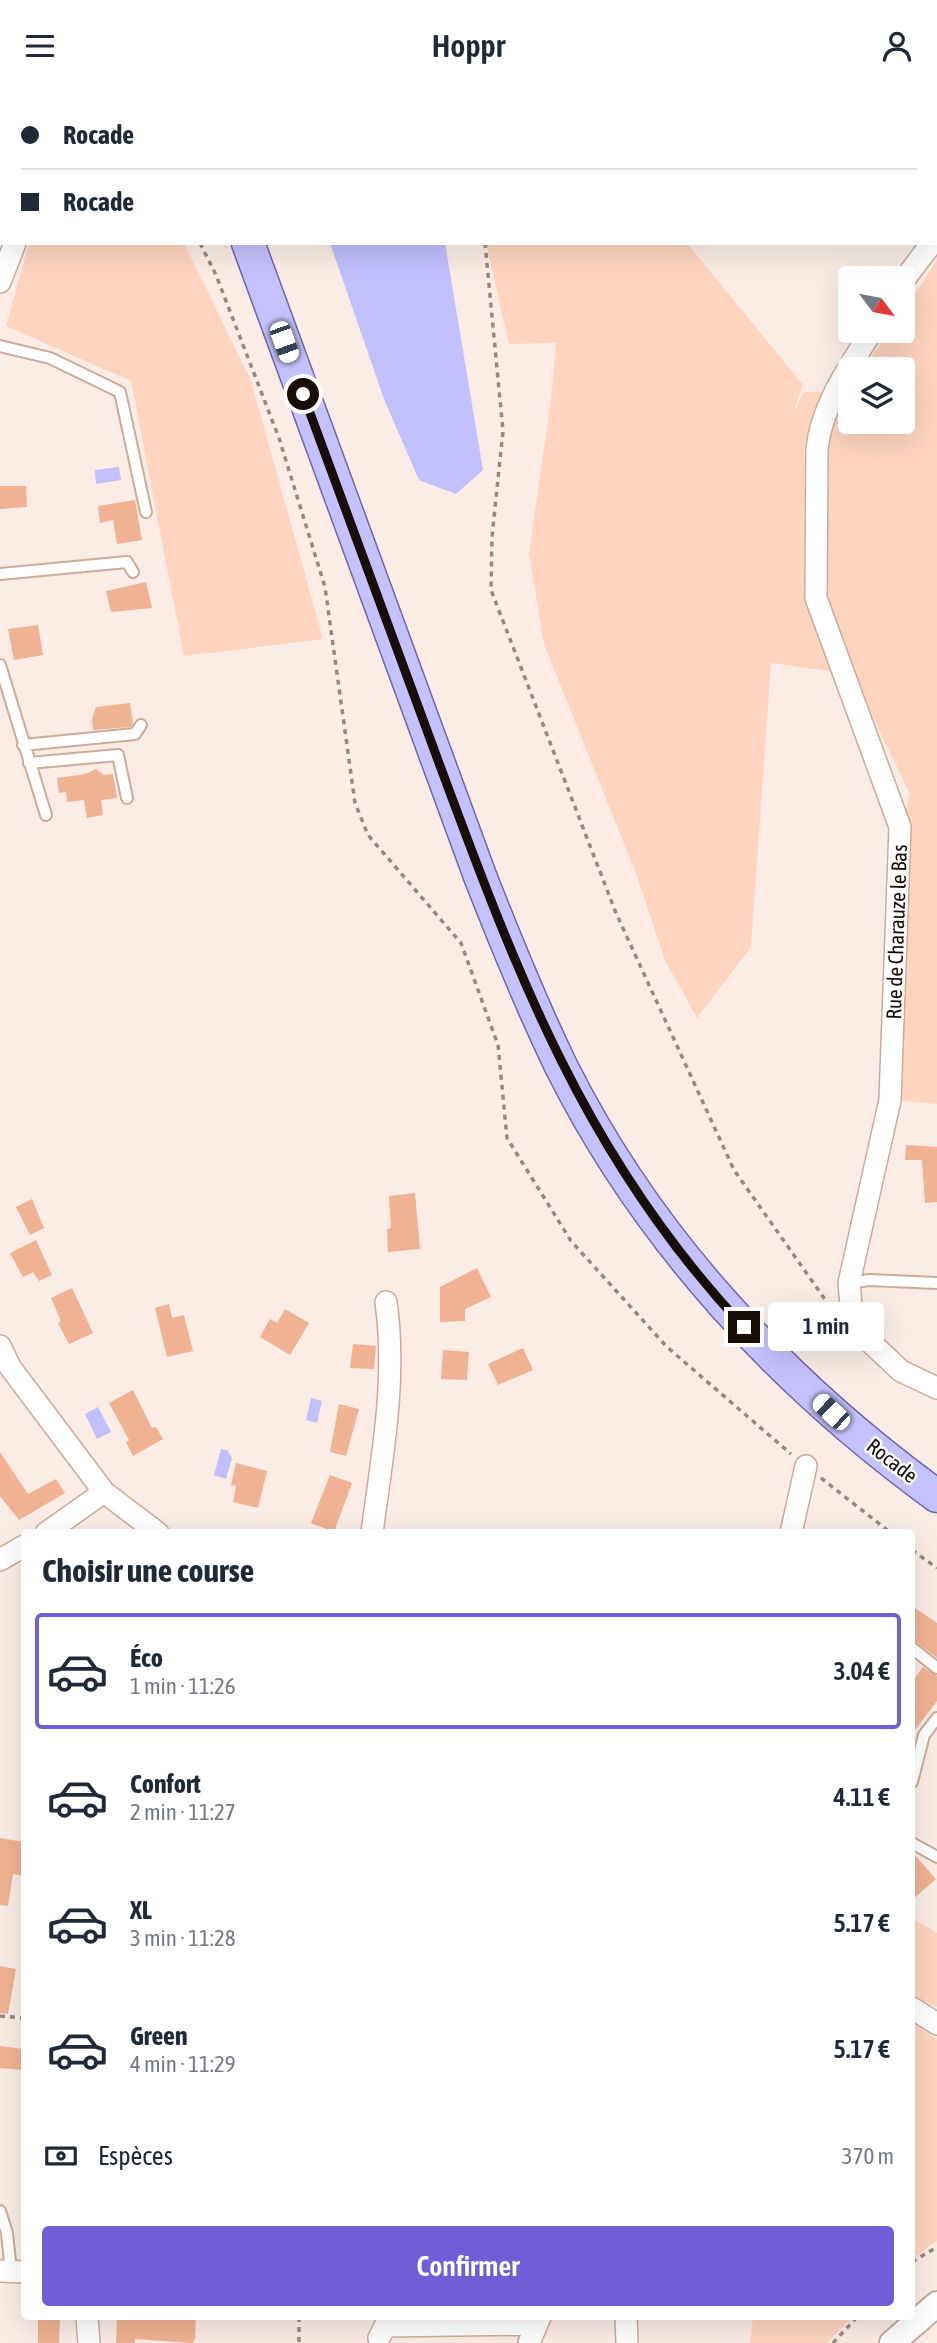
<!DOCTYPE html>
<html lang="fr">
<meta charset="utf-8">
<style>
:root{--surface:#fff;--page:#f2f2f3;--text:#1f2937;--muted:#747a83;--line:#e0e1e3;--accent:#6f5ed8}
body{margin:0;font-family:"Asap Condensed",sans-serif;background:var(--page);color:var(--text);height:100vh;display:flex;flex-direction:column;font-size:26px;white-space:nowrap}
*{box-sizing:border-box;margin:0}
p{font-size:23px;color:var(--muted)}
.icon{flex:none;width:38px;height:38px;fill:none;stroke:currentColor;stroke-width:2;stroke-linecap:round;stroke-linejoin:round}
.map{position:relative;flex:1;overflow:hidden}
.side{position:absolute;left:21px;top:1438px;width:894px;height:791px;display:flex;flex-direction:column;background:var(--surface);border-radius:7px;box-shadow:0 7px 28px #0002}
.side>*{flex:none}
.hud{position:absolute;left:0px;top:0px;width:938px;height:154px;box-shadow:0 7px 28px #0002;display:grid;align-content:center;height:154px;padding:0 21px;background:var(--surface)}
.needle{width:46px;rotate:122deg}
.tools{position:absolute;left:838px;top:175px;display:grid;gap:14px}
.tools a{display:grid;place-items:center;width:77px;height:77px;border-radius:7px;background:var(--surface);box-shadow:0 7px 28px #0002;font-size:35px}
.end{position:absolute;width:32px;height:32px;margin:-16px;border:9px solid #180d07;background:#fff;box-shadow:0 0 0 4px #fff}
.from{border-radius:50%}
.bubble{position:absolute;height:49px;border-radius:7px;background:var(--surface);box-shadow:0 7px 28px #0002;font-size:23px;font-weight:600;line-height:49px;text-align:center}
.car{position:absolute;width:21px;height:42px;margin:-21px -10px;border-radius:9px;box-shadow:0 0 5px 2px #0007;background:linear-gradient(#fff 24%,#345 0 40%,#fff 0 76%,#345 0 86%,#fff 0)}
.hud b{display:flex;align-items:center;gap:24px;height:66px;font-size:26px}
.hud b+b{border-top:2px solid var(--line)}
.hud i{width:18px;height:18px;background:var(--text)}
ul{padding:0;list-style:none}
li{display:flex;align-items:center;gap:21px;height:116px;margin:0 14px 10px;padding:0 7px;border:4px solid transparent;border-radius:7px}
li div{flex:1}
li b{display:block;font-size:26px}
li em{font-style:normal;font-weight:600}
li.current{border-color:var(--accent)}
li>.icon{width:63px;height:63px;stroke-width:1.5}
h2{padding:0 21px;font-size:32px;line-height:84px}
.pay{display:flex;align-items:center;gap:18px;height:77px;padding:0 21px;font-size:26px}
.pay p{margin-inline-start:auto}
.primary-button{display:flex;gap:14px;margin-top:auto;padding:14px 21px}
.primary-button a{flex:1;height:80px;border-radius:7px;background:var(--accent);color:#fff;font-size:28px;font-weight:600;line-height:80px;text-align:center}
header{display:flex;justify-content:space-between;align-items:center;height:91px;padding:0 21px;background:var(--surface);font-size:32px;font-weight:600}
.map>svg:first-child{display:block}
.green{fill:#fed4be}
.water{fill:#c1bffc}
.building{fill:#f0b292}
.lines{fill:none;stroke-linecap:round;stroke-linejoin:round}
.service-casing{stroke:#cdab99;stroke-width:14}
.minor-casing{stroke:#cdab99;stroke-width:24}
.tertiary-casing{stroke:#cdab99;stroke-width:28}
.primary-casing{stroke:#6f67a6;stroke-width:35}
.path{stroke:#968982;stroke-width:3.5;stroke-dasharray:5 5;stroke-linecap:butt}
.service{stroke:#fff;stroke-width:10}
.minor{stroke:#fff;stroke-width:21}
.tertiary{stroke:#fff;stroke-width:24}
.primary{stroke:#c5c1fd;stroke-width:32}
.route{stroke:#180d07;stroke-width:9}
.labels{text-anchor:middle;stroke-width:5;stroke-linejoin:round;paint-order:stroke}
.street-label{font-size:21px;fill:#180d07;stroke:#fdfdfd}
</style>
<header><svg class="icon" aria-label="menu" viewBox="0 0 24 24"><path d="M4 6h16M4 12h16M4 18h16"/></svg>Hoppr<svg class="icon" aria-label="person" viewBox="0 0 24 24"><circle cx="12" cy="8" r="4"/><path d="M4 21q1-7 8-7t8 7"/></svg></header>
<div class="map">
<svg width="937" height="2252" viewBox="0 0 937 2252">
<rect width="100%" height="100%" fill="#fbece5"/>
<path class="green" d="M221 0H561L563 2H222Z
M29 152H184L251 290 323 548 184 565 131 290 6 235Z
M486 152H687L803 294 792 325 804 301 846 300 850 294V331H903V278H862L891 240H903V222L937 169V1013L890 1009 900 736 910 703 865 610 830 580 771 572 751 856 697 927 665 869 637 785 544 553 529 462 551 309 556 252 509 253Z
M912 1827 937 1842V1916L912 1905Z
M912 1931 937 1949V2149L912 2169Z
M753 2226H852L827 2252H750Z"/>
<path class="water" d="M330 152H445L483 379 456 403 419 389 384 308Z
M119 376 121 389 96 393 95 379Z
M311 1307 322 1310 317 1332 306 1329Z
M98 1316 111 1341 97 1348 85 1323Z
M221 1358 227 1359 232 1367 226 1388 214 1384Z"/>
<path class="building" d="M0 395H26L27 416 0 418Z
M135 409 142 449 117 453 113 429 100 432 98 415Z
M146 491 152 517 111 521 106 500Z
M38 534 43 564 14 569 8 538Z
M130 612 133 632 131 636 93 639 92 628 96 616Z
M96 678 104 684 113 683 117 707 101 709 103 724 87 727 84 709 67 711 66 701 59 702 57 687 86 683Z
M906 1054 937 1056V1111L925 1112 922 1069H905Z
M415 1102 420 1158 388 1161 387 1138 391 1137 389 1105Z
M32 1108 44 1137 30 1144 16 1116Z
M36 1149 52 1184 39 1190 33 1181 23 1186 10 1162Z
M477 1177 491 1206 465 1218V1230L440 1231V1196Z
M72 1197 93 1242 69 1253 58 1232 61 1230 51 1207Z
M169 1213 172 1227 184 1224 193 1260 167 1266 155 1217Z
M285 1218 309 1232 290 1264 260 1246 270 1228 277 1232Z
M353 1253 376 1255 374 1278 350 1277Z
M523 1257 533 1279 498 1294 488 1273Z
M443 1259 469 1261 467 1289 441 1288Z
M133 1299 152 1337 156 1336 163 1348 133 1365 126 1351 129 1349 109 1312Z
M339 1313 359 1318 346 1365 330 1361Z
M0 1361 28 1403 56 1388 65 1402 19 1429 0 1405Z
M236 1372 267 1380 258 1417 233 1411 236 1395 231 1394Z
M330 1384 352 1392 334 1441 311 1432Z
M912 1515 937 1532V1567L912 1548Z
M923 1576 937 1585V1610L912 1643V1591Z
M0 1747 24 1751V1785L13 1783 8 1815 0 1814Z
M912 1761 936 1788 912 1809Z
M0 1875 16 1878 8 1923 0 1922Z
M0 1955 24 1958 23 1979 0 1977Z
M38 2226H60L59 2252H38Z
M196 2226 195 2248 192 2252 135 2248V2252H116L117 2227Z"/>
<g class="lines">
<g class="service-casing">
<path id="service" d="M0 255 50 267 120 301 146 421
M0 483 127 471 133 481
M0 574 46 724
M23 654 135 643 141 634
M29 672 118 664 127 707
M849 1192 869 1189 937 1192
M912 1557 937 1577
M912 1691 924 1644 937 1627
M912 1752 937 1766
M0 2120 7 2142 11 2180"/>
</g>
<g class="minor-casing">
<path id="minor" d="M57 2 58 0
M903 190 932 152
M0 191 15 152
M872 240C849 276 821 315 817 359L816 507 900 736 890 1009 849 1192 853 1235 901 1280 937 1297
M0 1255 10 1276 104 1401 158 1442
M46 1442 104 1401
M372 1442C382 1365 397 1289 386 1211
M791 1442 806 1375
M0 1469 24 1455
M912 1917 937 1933
M0 2180 24 2181
M87 2226 89 2252
M626 2226 627 2252
M379 2247 385 2235 537 2233
M529 2252 540 2226"/>
</g>
<g class="tertiary-casing">
<path id="tertiary" d="M892 2252 937 2213"/>
</g>
<g class="primary-casing">
<path id="primary" d="M191 0 192 2
M248 152 480 785C505 849 531 913 561 975 647 1148 782 1292 937 1405"/>
</g>
<path class="path" d="M123 0 124 2
M200 152 216 184 279 347 325 496 355 712 368 744 461 852 498 954 507 1047 571 1150 667 1256 791 1363
M485 152 503 340 492 446 491 499 616 822 734 1079 831 1217
M821 1387 891 1442
M912 1459 937 1477
M0 1925 24 1927
M912 2171 937 2156
M299 2226V2252
M833 2252 857 2226"/>
<use href="#service" class="service"/>
<use href="#minor" class="minor"/>
<use href="#tertiary" class="tertiary"/>
<use href="#primary" class="primary"/>
</g>
<g class="lines">
<path class="route" d="M303 303C349 426 394 549 439 672 517 883 586 1068 744 1236"/>
</g>
<g class="labels">
<g class="street-label">
<text transform="translate(897 841) rotate(-88)" y="7">Rue de Charauze le Bas</text>
<text transform="translate(892 1370) rotate(38)" y="7">Rocade</text>
</g>
</g>
</svg>
<div class="tools">
<a><svg class="needle" viewBox="-14 -14 28 28"><path d="M0-13l5 13h-10z" fill="#e53935"/><path d="M0 13l5-13h-10z" fill="#747a83"/></svg></a>
<a><svg class="icon" aria-label="layers" viewBox="0 0 24 24"><path d="M12 4l9 5-9 5-9-5zM3 14l9 5 9-5"/></svg></a>
</div>
<i class="end from" style="left:303px;top:303px"></i>
<i class="end" style="left:744px;top:1236px"></i>
<div class="bubble" style="left:768px;top:1211px;width:116px">1 min</div>
<i class="car" style="left:284px;top:251px;rotate:160deg"></i>
<i class="car" style="left:831px;top:1321px;rotate:313deg"></i>
<div class="hud">
<b><i class="from"></i>Rocade</b>
<b><i></i>Rocade</b>
</div>
<section class="side">
<h2>Choisir une course</h2>
<ul>
<li class="current"><svg class="icon" aria-label="car" viewBox="0 0 24 24"><path d="M5 17H2v-5l4-1 3-4h7l3 4 3 1v5h-3M9 17h6M6 11h13"/><circle cx="7" cy="17" r="2"/><circle cx="17" cy="17" r="2"/></svg><div><b>Éco</b><p>1 min · 11:26</p></div><em>3.04 €</em></li>
<li><svg class="icon" aria-label="car" viewBox="0 0 24 24"><path d="M5 17H2v-5l4-1 3-4h7l3 4 3 1v5h-3M9 17h6M6 11h13"/><circle cx="7" cy="17" r="2"/><circle cx="17" cy="17" r="2"/></svg><div><b>Confort</b><p>2 min · 11:27</p></div><em>4.11 €</em></li>
<li><svg class="icon" aria-label="car" viewBox="0 0 24 24"><path d="M5 17H2v-5l4-1 3-4h7l3 4 3 1v5h-3M9 17h6M6 11h13"/><circle cx="7" cy="17" r="2"/><circle cx="17" cy="17" r="2"/></svg><div><b>XL</b><p>3 min · 11:28</p></div><em>5.17 €</em></li>
<li><svg class="icon" aria-label="car" viewBox="0 0 24 24"><path d="M5 17H2v-5l4-1 3-4h7l3 4 3 1v5h-3M9 17h6M6 11h13"/><circle cx="7" cy="17" r="2"/><circle cx="17" cy="17" r="2"/></svg><div><b>Green</b><p>4 min · 11:29</p></div><em>5.17 €</em></li>
</ul>
<div class="pay"><svg class="icon" aria-label="cash" viewBox="0 0 24 24"><path d="M3 7h18v10H3z"/><circle cx="12" cy="12" r="2"/></svg>Espèces<p>370 m</p></div>
<div class="primary-button"><a>Confirmer</a></div>
</section>
</div>
